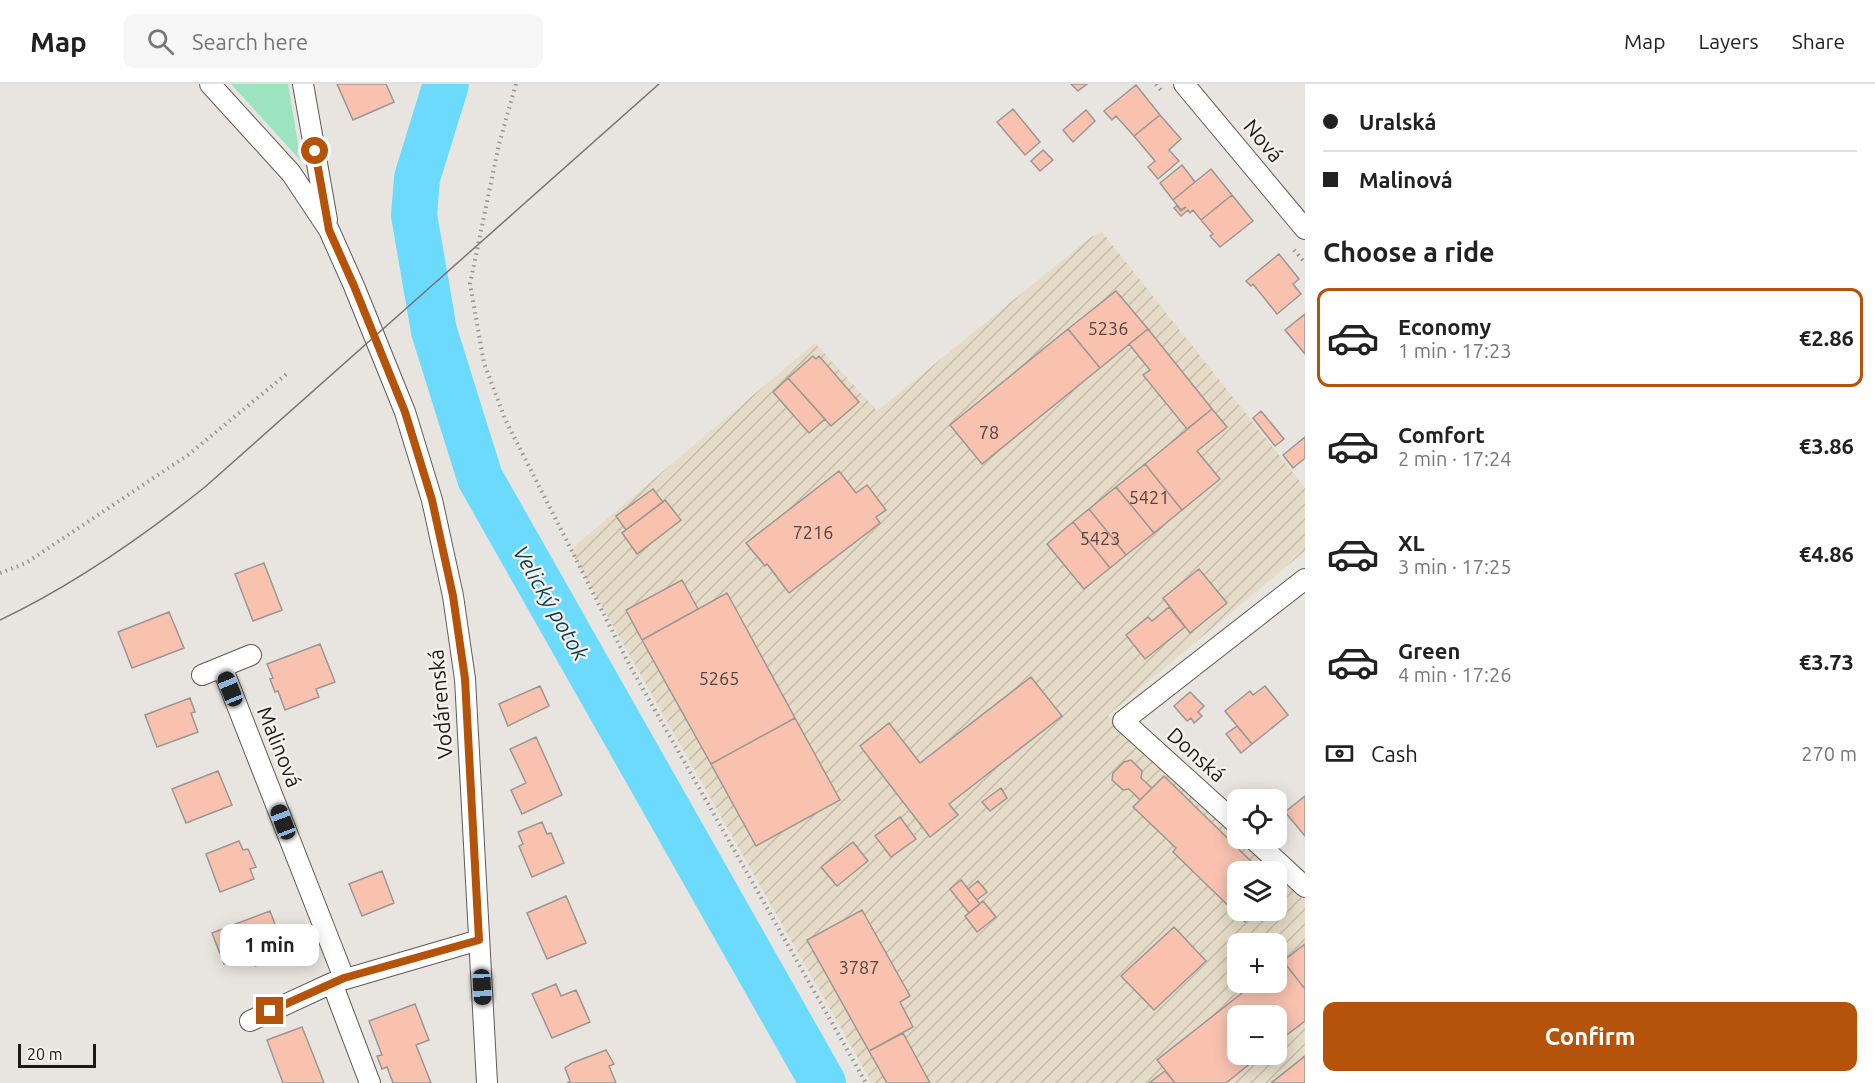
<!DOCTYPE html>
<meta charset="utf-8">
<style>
:root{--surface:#fff;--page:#f6f6f6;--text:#222;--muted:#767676;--line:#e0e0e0;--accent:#b45309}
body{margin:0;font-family:Ubuntu,sans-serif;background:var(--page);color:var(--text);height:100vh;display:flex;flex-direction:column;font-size:22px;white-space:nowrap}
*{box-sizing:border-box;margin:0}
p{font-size:20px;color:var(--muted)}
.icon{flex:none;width:33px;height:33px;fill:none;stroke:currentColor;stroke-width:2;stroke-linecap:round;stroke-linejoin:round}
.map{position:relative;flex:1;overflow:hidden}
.details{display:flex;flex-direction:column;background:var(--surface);width:570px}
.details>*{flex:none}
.banner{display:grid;align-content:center;height:132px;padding:0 18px;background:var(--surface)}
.buttons{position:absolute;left:1227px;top:705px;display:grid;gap:12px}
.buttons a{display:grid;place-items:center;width:60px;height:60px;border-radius:12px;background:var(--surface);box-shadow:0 3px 15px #0003;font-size:30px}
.scale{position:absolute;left:18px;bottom:15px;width:78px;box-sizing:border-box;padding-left:6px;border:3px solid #1b1a19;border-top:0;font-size:16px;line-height:21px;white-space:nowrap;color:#1b1a19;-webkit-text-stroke:4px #f5f2ed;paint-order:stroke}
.end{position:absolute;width:27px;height:27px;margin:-14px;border:8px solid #b45309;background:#fff;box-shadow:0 0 0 3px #fff}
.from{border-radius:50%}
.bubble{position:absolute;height:42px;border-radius:12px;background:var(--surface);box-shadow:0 3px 15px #0003;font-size:20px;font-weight:700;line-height:42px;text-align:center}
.car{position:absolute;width:18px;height:36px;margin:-18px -9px;border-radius:8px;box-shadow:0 0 4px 2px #0007;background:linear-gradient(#222 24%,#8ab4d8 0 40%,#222 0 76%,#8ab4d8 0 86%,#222 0)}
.banner b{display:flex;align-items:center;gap:21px;height:57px;font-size:22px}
.banner b+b{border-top:2px solid var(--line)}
.banner i{width:15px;height:15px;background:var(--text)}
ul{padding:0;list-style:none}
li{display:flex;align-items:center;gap:18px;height:99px;margin:0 12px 9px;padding:0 6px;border:3px solid transparent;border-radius:12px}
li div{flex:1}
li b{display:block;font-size:22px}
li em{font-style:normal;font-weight:700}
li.on{border-color:var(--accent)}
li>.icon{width:54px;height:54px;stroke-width:1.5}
h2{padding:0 18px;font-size:27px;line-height:72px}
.pay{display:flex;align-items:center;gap:15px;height:66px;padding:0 18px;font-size:22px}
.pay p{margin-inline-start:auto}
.primary-button{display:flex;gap:12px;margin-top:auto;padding:12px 18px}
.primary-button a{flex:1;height:69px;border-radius:12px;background:var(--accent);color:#fff;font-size:24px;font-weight:700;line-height:69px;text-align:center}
header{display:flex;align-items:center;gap:36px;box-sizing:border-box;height:84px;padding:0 30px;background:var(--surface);border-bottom:2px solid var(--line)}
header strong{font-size:28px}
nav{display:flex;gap:33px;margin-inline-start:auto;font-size:21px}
.search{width:420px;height:54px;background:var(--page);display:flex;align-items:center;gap:15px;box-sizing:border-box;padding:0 21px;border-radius:12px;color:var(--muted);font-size:22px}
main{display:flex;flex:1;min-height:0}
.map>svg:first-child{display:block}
.industrial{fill:url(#industrial-furrows);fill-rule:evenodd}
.grass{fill:#9ce4bf}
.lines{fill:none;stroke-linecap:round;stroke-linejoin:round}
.river{stroke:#6bdafd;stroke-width:46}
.building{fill:#f8c2af;stroke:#9c9694;stroke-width:1.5}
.minor-casing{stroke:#5e5b57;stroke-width:22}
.path{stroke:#979591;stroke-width:4;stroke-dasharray:1.5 4.5;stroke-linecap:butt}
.minor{stroke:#fff;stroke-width:20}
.tram{stroke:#777573;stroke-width:1.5}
.route{stroke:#b45309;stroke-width:8}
.labels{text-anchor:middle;stroke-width:4.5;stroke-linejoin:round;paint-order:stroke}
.number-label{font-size:18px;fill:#52443e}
.street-label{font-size:21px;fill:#1b1a19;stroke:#f5f2ed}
.water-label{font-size:22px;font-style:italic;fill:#0c3f4e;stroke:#f5f2ed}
</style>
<header>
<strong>Map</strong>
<div class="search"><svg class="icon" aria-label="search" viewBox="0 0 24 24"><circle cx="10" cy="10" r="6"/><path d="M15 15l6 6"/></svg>Search here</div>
<nav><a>Map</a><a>Layers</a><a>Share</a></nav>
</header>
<main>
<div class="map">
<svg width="1305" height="999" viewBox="0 0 1305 999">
<defs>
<pattern id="industrial-furrows" width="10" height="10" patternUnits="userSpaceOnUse" patternTransform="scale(1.5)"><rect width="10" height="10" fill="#e5dbc6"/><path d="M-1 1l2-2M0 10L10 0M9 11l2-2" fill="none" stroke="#c4bbaa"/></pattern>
</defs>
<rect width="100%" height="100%" fill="#e8e5e0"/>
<path class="industrial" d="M1102 148 1305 404V467L1108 631 1237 752 1238 754 1240 755 1276 787 1238 788V826H1276L1277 788 1305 815V999H872L570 466 815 259 877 327 1091 153ZM1238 860H1276V898H1238ZM1238 932H1276V970H1238Z"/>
<path class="grass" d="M231 0H288L301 77Z"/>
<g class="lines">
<path class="river" d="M446 0 417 94 414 131 434 247 480 394 823 999"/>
</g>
<path class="building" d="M337 0H386L394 18 353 36Z
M1071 0H1087L1078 7Z
M1136 1 1160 31 1134 52 1116 32 1112 36 1104 27Z
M1013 25 1040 58 1025 71 997 38Z
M1086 26 1095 37 1073 58 1063 46Z
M1160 31 1181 55 1169 66 1179 77 1158 95 1148 83 1155 77 1134 52Z
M1043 66 1053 76 1040 87 1031 77Z
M1182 81 1195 98 1173 116 1160 99Z
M1211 85 1232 111 1201 136 1193 126 1190 129 1188 126 1181 132 1174 124 1177 122 1181 127 1186 123 1181 126 1173 116Z
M1232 111 1253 137 1220 163 1210 152 1213 150 1201 136Z
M1279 170 1299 195 1293 200 1301 210 1277 230 1253 200 1251 202 1246 197Z
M1116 207 1148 245 1100 284 1068 245Z
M1305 230V270L1285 246Z
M1068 245 1100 284 982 380 950 341Z
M1148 245 1212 325 1187 345 1143 291 1150 286 1129 260Z
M813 272 816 275 819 272 859 318 831 342 788 294Z
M788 294 825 335 809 349 773 308Z
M1212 325 1227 343 1197 367 1220 395 1182 426 1145 380Z
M1261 327 1284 355 1275 362 1253 334Z
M1305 353V374L1293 384 1283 371Z
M1145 380 1182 426 1154 449 1116 403Z
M839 387 856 409 867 401 886 426 876 433 880 439 789 509 767 480 765 482 746 459Z
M1116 403 1154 449 1126 471 1089 425Z
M653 405 663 418 626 446 616 432Z
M665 416 681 436 637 470 622 449Z
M1089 425 1126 471 1110 484 1073 438Z
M1073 438 1110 484 1084 505 1047 460Z
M264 479 282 526 253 537 235 490Z
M1199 485 1227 519 1190 549 1163 514Z
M682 496 698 525 642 556 626 526Z
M727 509 795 634 711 680 642 556Z
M1169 523 1185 543 1145 575 1126 551 1148 533 1152 537Z
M169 528 184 564 132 584 118 548Z
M320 560 335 598 316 605 319 613 285 626 278 607 275 608 270 595 273 594 267 580Z
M1031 593 1062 632 949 720 958 731 930 753 860 662 889 639 920 679Z
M540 602 549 622 508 642 499 620Z
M1265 602 1288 631 1252 660 1225 627 1250 607 1253 611Z
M1190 608 1204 622 1198 628 1202 632 1194 639 1191 634 1187 637 1174 622Z
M190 614 195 628 191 629 198 648 157 663 145 631Z
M795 634 840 716 756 762 711 680Z
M1237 642 1252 660 1241 669 1226 650Z
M536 653 562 711 522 730 511 706 526 699 510 665Z
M1131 676 1142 687 1141 694 1152 704 1140 716 1129 705 1123 706 1112 696 1113 689 1124 678Z
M218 687 232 721 186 739 172 705Z
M1164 692 1262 788H1238V826H1256L1245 838 1173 768 1176 764 1133 723Z
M1001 704 1007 714 990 727 982 718Z
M1305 712V752L1285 728Z
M900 733 916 755 891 773 875 752Z
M542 738 547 750 551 749 564 779 532 793 519 762 523 760 518 748Z
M239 757 243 766 248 765 256 783 250 785 254 795 220 808 206 770Z
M853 758 868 777 837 802 821 783Z
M382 787 394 819 362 832 349 800Z
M961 796 980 820 969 829 950 805Z
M978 797 987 808 977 816 968 805Z
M566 812 586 859 547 875 527 829Z
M983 817 996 833 977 848 965 832Z
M862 826 910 912 900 918 913 943 869 967 807 856Z
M270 827 286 870 255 882 251 870 224 880 212 849Z
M1174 843 1206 877 1154 926 1121 892Z
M1305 860V905L1283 877Z
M1283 877 1305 905V937L1276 959V932H1238V970H1262L1226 999H1175L1157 976 1256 898H1276V882Z
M556 900 561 912 576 906 590 938 552 954 532 910Z
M415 920 429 956 416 961 431 999H393L387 983 382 985 377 972 382 971 369 937Z
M302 943 314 973 324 999H283L267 956Z
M903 949 930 999H887L869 967Z
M606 966 614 980 609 982 616 999H567L570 997 565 984 572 979Z
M1305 972V999H1271Z
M1165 987 1175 999H1149Z"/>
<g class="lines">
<g class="minor-casing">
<path id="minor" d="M210 0 291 89 329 146 354 202 405 328 432 416 453 512 465 595 487 999
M303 0 327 136
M1184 0 1305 145
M222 583 344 894
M202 591 251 571
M1238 741 1123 637 1305 495
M1252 754 1305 803
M250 937 332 899
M370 999 332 899 479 856"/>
</g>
<path class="path" d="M516 0 499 60 470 200 484 279 505 335 630 582 866 999
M1156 0 1162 8
M1294 166 1305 179
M0 489 26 479 188 371 289 288"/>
<use href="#minor" class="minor"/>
<path class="tram" d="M0 536C74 501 141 454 205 403L659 0"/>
</g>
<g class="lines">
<path class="route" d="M270 927 344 894 479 856 465 595 453 512 432 416 405 328 354 202 329 146 315 67"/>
</g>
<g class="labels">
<g class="number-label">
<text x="1108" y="251">5236</text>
<text x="989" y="355">78</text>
<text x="1149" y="420">5421</text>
<text x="813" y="455">7216</text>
<text x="1100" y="461">5423</text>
<text x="719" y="601">5265</text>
<text x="859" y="890">3787</text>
</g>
<g class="street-label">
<text transform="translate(1263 57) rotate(50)" y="7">Nová</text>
<text transform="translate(441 620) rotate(-95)" y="7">Vodárenská</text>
<text transform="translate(279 663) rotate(68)" y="7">Malinová</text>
<text transform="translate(1196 671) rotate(42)" y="7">Donská</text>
</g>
<g class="water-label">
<text transform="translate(551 519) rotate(60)" y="8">Velický potok</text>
</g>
</g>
</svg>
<div class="buttons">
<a><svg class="icon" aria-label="locate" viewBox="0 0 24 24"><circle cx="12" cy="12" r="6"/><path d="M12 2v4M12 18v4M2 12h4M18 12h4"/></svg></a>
<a><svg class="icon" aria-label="layers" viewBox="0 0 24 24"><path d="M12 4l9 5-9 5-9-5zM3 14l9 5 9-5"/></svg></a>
<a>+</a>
<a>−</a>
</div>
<div class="scale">20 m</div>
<i class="end from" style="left:315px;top:67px"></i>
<i class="end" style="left:270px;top:927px"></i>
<div class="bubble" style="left:220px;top:840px;width:99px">1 min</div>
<i class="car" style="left:230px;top:605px;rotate:338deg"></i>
<i class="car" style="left:283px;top:738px;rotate:339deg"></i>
<i class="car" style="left:482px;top:903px;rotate:177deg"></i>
</div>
<section class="details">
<div class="banner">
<b><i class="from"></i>Uralská</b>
<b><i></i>Malinová</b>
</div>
<h2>Choose a ride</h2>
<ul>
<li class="on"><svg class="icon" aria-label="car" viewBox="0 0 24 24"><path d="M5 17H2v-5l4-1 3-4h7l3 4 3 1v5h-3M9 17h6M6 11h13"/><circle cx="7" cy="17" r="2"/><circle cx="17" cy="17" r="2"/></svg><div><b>Economy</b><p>1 min · 17:23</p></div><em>€2.86</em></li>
<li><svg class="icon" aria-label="car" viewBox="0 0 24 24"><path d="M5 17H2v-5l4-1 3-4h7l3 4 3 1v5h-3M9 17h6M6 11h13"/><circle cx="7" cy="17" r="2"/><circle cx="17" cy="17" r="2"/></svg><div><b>Comfort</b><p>2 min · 17:24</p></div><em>€3.86</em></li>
<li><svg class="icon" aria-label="car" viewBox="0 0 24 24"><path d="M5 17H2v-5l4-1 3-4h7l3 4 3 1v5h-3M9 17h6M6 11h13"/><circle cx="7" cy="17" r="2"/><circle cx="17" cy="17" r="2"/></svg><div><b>XL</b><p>3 min · 17:25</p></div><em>€4.86</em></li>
<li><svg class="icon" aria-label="car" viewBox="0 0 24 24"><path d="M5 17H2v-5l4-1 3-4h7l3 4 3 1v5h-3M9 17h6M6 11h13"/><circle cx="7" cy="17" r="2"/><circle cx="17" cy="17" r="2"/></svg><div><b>Green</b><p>4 min · 17:26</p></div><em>€3.73</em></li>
</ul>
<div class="pay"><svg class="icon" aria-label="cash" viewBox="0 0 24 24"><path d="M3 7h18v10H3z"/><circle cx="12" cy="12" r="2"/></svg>Cash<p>270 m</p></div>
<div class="primary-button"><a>Confirm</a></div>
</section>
</main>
